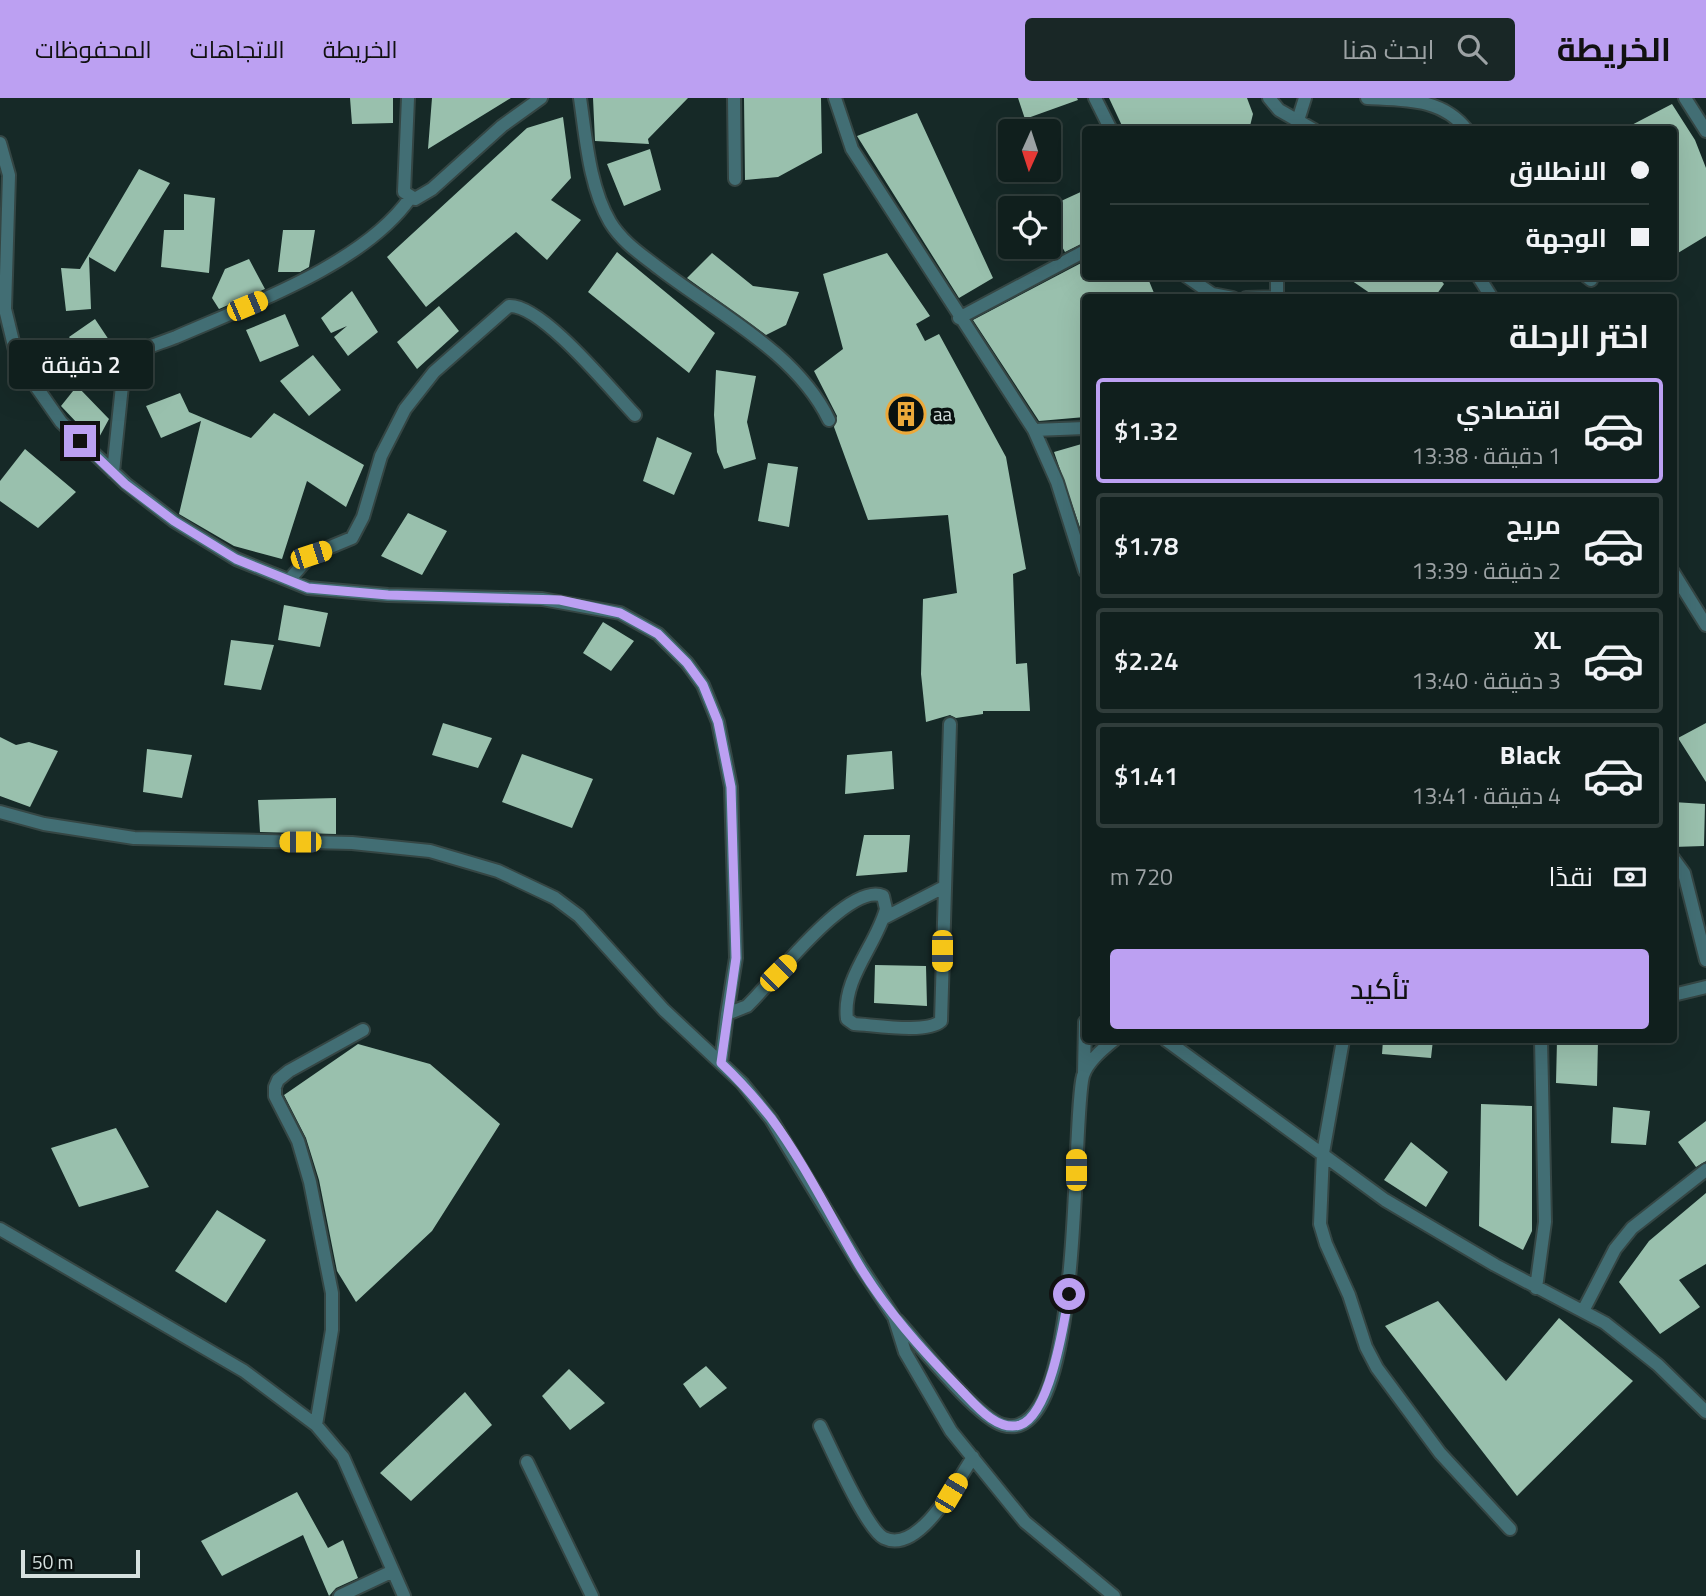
<!DOCTYPE html>
<html lang="ar">
<meta charset="utf-8">
<style>
:root{--surface:#101f1d;--page:#192726;--text:#f1f3f6;--muted:#9ca2a4;--line:#303d3b;--accent:#bca0f2}
body{margin:0;font-family:"Titillium Web",Cairo,sans-serif;background:var(--page);color:var(--text);direction:rtl;height:100vh;display:flex;flex-direction:column;font-size:26px;white-space:nowrap}
*{box-sizing:border-box;margin:0}
p{font-size:23px;color:var(--muted)}
.icon{flex:none;width:38px;height:38px;fill:none;stroke:currentColor;stroke-width:2;stroke-linecap:round;stroke-linejoin:round}
.map{position:relative;flex:1;overflow:hidden;direction:ltr}
.panel{position:absolute;left:1082px;top:196px;width:595px;height:749px;display:flex;flex-direction:column;background:var(--surface);border-radius:7px;box-shadow:0 7px 28px #0002,0 0 0 2px var(--line);direction:rtl}
.panel>*{flex:none}
.hud{position:absolute;left:1082px;top:28px;width:595px;height:154px;border-radius:7px;box-shadow:0 7px 28px #0002,0 0 0 2px var(--line);direction:rtl;display:grid;align-content:center;height:154px;padding:0 28px;background:var(--surface)}
.needle{width:46px;rotate:183deg}
.tools{position:absolute;left:998px;top:21px;display:grid;gap:14px}
.tools a{display:grid;place-items:center;width:63px;height:63px;border-radius:7px;background:var(--surface);box-shadow:0 7px 28px #0002,0 0 0 2px var(--line);font-size:35px}
.scale{position:absolute;left:21px;bottom:18px;width:119px;box-sizing:border-box;padding-left:7px;border:4px solid #d6e1df;border-top:0;font-size:19px;line-height:24px;white-space:nowrap;color:#d6e1df;-webkit-text-stroke:5px #08100f;paint-order:stroke}
.end{position:absolute;width:32px;height:32px;margin:-16px;border:9px solid #bca0f2;background:#111;box-shadow:0 0 0 4px #111}
.from{border-radius:50%}
.bubble{position:absolute;height:49px;border-radius:7px;background:var(--surface);box-shadow:0 7px 28px #0002,0 0 0 2px var(--line);font-size:23px;font-weight:600;line-height:49px;text-align:center;direction:rtl}
.car{position:absolute;width:21px;height:42px;margin:-21px -10px;border-radius:9px;box-shadow:0 0 5px 2px #0007;background:linear-gradient(#f5c518 24%,#345 0 40%,#f5c518 0 76%,#345 0 86%,#f5c518 0)}
.hud b{display:flex;align-items:center;gap:24px;height:66px;font-size:26px}
.hud b+b{border-top:2px solid var(--line)}
.hud i{width:18px;height:18px;background:var(--text)}
ul{padding:0;list-style:none}
li{display:flex;align-items:center;gap:21px;height:105px;margin:0 14px 10px;padding:0 14px;border:4px solid var(--line);border-radius:7px}
li div{flex:1}
li b{display:block;font-size:26px}
li em{font-style:normal;font-weight:600}
li.active{border-color:var(--accent)}
li>.icon{width:63px;height:63px;stroke-width:1.5}
h2{padding:0 28px;font-size:32px;line-height:84px}
.pay{display:flex;align-items:center;gap:18px;height:77px;padding:0 28px;font-size:26px}
.pay p{margin-inline-start:auto}
.action{display:flex;gap:14px;margin-top:auto;padding:14px 28px}
.action a{flex:1;height:80px;border-radius:7px;background:var(--accent);color:#111;font-size:28px;font-weight:600;line-height:80px;text-align:center}
header{display:flex;align-items:center;gap:42px;box-sizing:border-box;height:98px;padding:0 35px;background:var(--accent);color:#111}
header strong{font-size:33px}
nav{display:flex;gap:38px;margin-inline-start:auto;font-size:24px}
.search{width:490px;height:63px;background:var(--page);display:flex;align-items:center;gap:18px;box-sizing:border-box;padding:0 24px;border-radius:7px;color:var(--muted);font-size:26px}
.map>svg:first-child{display:block}
.building{fill:#99c0ad}
.lines{fill:none;stroke-linecap:round;stroke-linejoin:round}
.minor-casing{stroke:#354644;stroke-width:16}
.minor{stroke:#426e74;stroke-width:12}
.route{stroke:#bca0f2;stroke-width:9}
.labels{text-anchor:middle;stroke-width:7;stroke-linejoin:round;paint-order:stroke}
.poi-label{font-size:19px;fill:#d6e1df;stroke:#08100f;text-anchor:start}
</style>
<header>
<strong>الخريطة</strong>
<div class="search"><svg class="icon" aria-label="search" viewBox="0 0 24 24"><circle cx="10" cy="10" r="6"/><path d="M15 15l6 6"/></svg>ابحث هنا</div>
<nav><a>الخريطة</a><a>الاتجاهات</a><a>المحفوظات</a></nav>
</header>
<div class="map">
<svg width="1706" height="1498" viewBox="0 0 1706 1498">
<rect width="100%" height="100%" fill="#162927"/>
<path class="building" d="M350 0H393V25L352 26Z
M432 0H511L428 51Z
M593 0H688L648 41 649 46 595 43Z
M744 0H821L822 55 778 79 745 82Z
M1018 0H1077L1078 2 1025 21Z
M1109 0H1247L1253 16 1249 32H1124Z
M1672 6 1695 42 1706 70V138L1673 158V32H1622Z
M917 15 993 180 959 200 857 38Z
M563 19 571 80 551 102 581 122 547 162 516 134 426 209 387 159 527 30Z
M650 51 661 92 624 108 607 66Z
M139 71 170 85 115 174 89 159 91 211 66 213 61 170 80 171Z
M1085 92V144L1065 154 1048 124V109Z
M184 96 215 100 209 175 161 169 164 132H184Z
M283 132H315L309 169 300 174H278Z
M617 154 715 235 689 275 588 194Z
M712 155 753 188 799 194 786 227 766 237 687 180Z
M887 155 930 218 916 226 925 243 939 236 1006 359 1026 471 1013 476 1016 566 1027 565 1030 613H983V616L956 620 950 617 926 624 921 576 923 501 957 495 948 417 868 422 834 329 837 318 814 273 843 251 823 176Z
M249 161 265 191 219 211 212 200 225 171Z
M1085 163V178H1147L1156 200H1085V319L1039 323 973 222Z
M1345 178H1437L1444 186 1434 200H1377Z
M352 193 378 234 348 258 334 239 347 228 331 235 321 220Z
M439 208 459 233 417 271 397 244Z
M285 216 299 248 260 264 246 232Z
M95 221 119 257 97 273 69 239Z
M313 257 341 292 309 318 280 283Z
M716 272 756 278 747 324 756 361 724 371 717 354 714 317Z
M77 288 109 321 96 345 61 308Z
M180 295 189 314 251 340 274 315 364 367 346 409 307 383 282 461 234 448 179 416 201 323 161 340 146 308Z
M657 339 692 355 674 397 643 383Z
M1085 345V444L1054 354Z
M25 351 76 394 38 430 0 403V383Z
M768 365 798 369 789 429 758 423Z
M408 415 447 433 422 477 381 458Z
M284 507 328 515 320 549 278 542Z
M603 524 634 543 611 573 583 555Z
M231 542 274 547 261 592 224 587Z
M443 625 492 640 478 670 432 657Z
M1706 625V684L1678 640Z
M0 639 16 647 29 644 58 653 30 709 0 698Z
M147 651 192 657 182 700 143 694Z
M892 653 894 691 845 696 847 657Z
M522 656 593 681 572 730 502 704Z
M336 700V736L260 734 258 702Z
M1673 704 1705 706 1704 748 1673 749Z
M864 737H910L907 774 856 778Z
M875 867 926 868 927 908 874 905Z
M1383 942H1433L1431 960 1382 956Z
M1557 942H1598L1597 988 1556 985Z
M358 946 430 966 500 1026 432 1133 356 1204 337 1173 319 1082 306 1040 284 997Z
M1481 1006 1532 1008V1133L1523 1152 1479 1128Z
M1613 1009 1650 1013 1646 1047 1611 1045Z
M1706 1023V1063L1696 1069 1678 1044Z
M116 1030 149 1089 79 1109 51 1050Z
M1411 1044 1448 1074 1426 1109 1384 1082Z
M1706 1095V1166L1679 1182 1700 1209 1660 1236 1619 1184 1649 1143Z
M217 1112 266 1142 226 1205 175 1173Z
M1438 1203 1506 1283 1559 1220 1633 1283 1517 1398 1385 1228Z
M706 1268 727 1290 700 1310 683 1286Z
M569 1271 605 1305 570 1332 542 1298Z
M465 1294 492 1327 411 1403 380 1375Z
M297 1394 328 1450 343 1442 358 1480 336 1490 329 1498 303 1437 222 1478 201 1443Z"/>
<g class="lines">
<g class="minor-casing">
<path id="minor" d="M408 0 404 94 415 101 432 91 502 28 541 0
M580 0C586 40 589 88 610 124 622 144 642 157 660 171 717 215 796 254 829 322
M734 0 735 81
M835 0 852 51 1034 332 1057 384 1085 473
M1095 0 1111 32
M1269 0 1279 12 1314 32
M1367 0C1406 2 1442 0 1467 32
M1685 0 1706 33
M1295 32 1305 0
M0 45 9 77 5 211 15 252 28 277 61 324 126 386 174 423 236 461 308 490 388 497 542 501 620 515 658 536 687 565 703 587 718 624 731 689 736 860 727 916
M1186 178 1212 196 1233 200
M1277 178V200
M1478 178 1492 200
M1586 178 1591 182
M1246 200 1277 199
M959 220 1085 153
M1034 332 1085 330
M113 374 123 278 131 257C145 249 161 245 176 239 249 207 364 166 410 100
M1673 474 1706 527
M289 482 311 457 352 440 363 419 381 358 405 311 434 274 509 208C542 206 611 292 635 317
M0 714 44 726 134 740 352 745 430 753 498 773 555 800 579 818 664 912 742 985 771 1021 860 1168 894 1219 905 1254 951 1333 1025 1424 1114 1498
M1673 760 1684 775 1706 862
M884 820 944 789
M1673 897 1706 889
M1166 942 1385 1102 1495 1167 1605 1225 1658 1267 1706 1314
M1343 942 1323 1055 1320 1126 1326 1146 1349 1197 1366 1249 1377 1270 1440 1355 1510 1431
M721 965 727 916 747 908C772 885 848 783 883 798L886 811C876 848 842 880 847 921L854 926C874 927 927 936 941 923L950 626
M1084 975 1085 924
M0 1131 244 1273 316 1327 343 1359 404 1498
M1536 1190 1545 1124 1541 942
M1583 1213 1615 1151 1632 1130 1706 1072
M897 1222C919 1246 976 1319 1003 1327 1085 1351 1071 1021 1083 978 1087 964 1103 951 1114 942
M316 1327 332 1232V1195L310 1084 298 1043 275 998V989L278 982 289 973 363 932
M820 1328C831 1350 866 1431 884 1440 919 1457 958 1382 973 1359
M527 1364 592 1498
M340 1498 393 1473"/>
</g>
<use href="#minor" class="minor"/>
</g>
<g class="lines">
<path class="route" d="M80 343 125 386 174 423 236 461 308 490 388 497 560 502 620 515 658 536 687 565 703 587 718 624 731 689 736 860 721 965C739 982 756 1001 771 1020 805 1066 830 1118 859 1167 886 1212 922 1252 959 1290 974 1305 996 1334 1020 1327 1050 1317 1064 1225 1069 1196"/>
</g>
<defs>
<g id="building-ring" transform="scale(2.0125)"><circle r="9.5" fill="#08100f" stroke="#eca93a" stroke-width="1.5"/><path d="M-4-6H4V6H1V3H-1V6H-4ZM-2.5-4.3h1.7v1.8h-1.7ZM.8-4.3h1.7v1.8H.8ZM-2.5-1h1.7V.8h-1.7ZM.8-1h1.7V.8H.8Z" fill="#eca93a"/></g>
</defs>
<g fill-rule="evenodd">
<use href="#building-ring" x="906" y="316"/>
</g>
<g class="labels">
<g class="poi-label">
<text x="933" y="323">aa</text>
</g>
</g>
</svg>
<div class="tools">
<a><svg class="needle" viewBox="-14 -14 28 28"><path d="M0-13l5 13h-10z" fill="#e53935"/><path d="M0 13l5-13h-10z" fill="#9ca2a4"/></svg></a>
<a><svg class="icon" aria-label="locate" viewBox="0 0 24 24"><circle cx="12" cy="12" r="6"/><path d="M12 2v4M12 18v4M2 12h4M18 12h4"/></svg></a>
</div>
<div class="scale">50 m</div>
<i class="end from" style="left:1069px;top:1196px"></i>
<i class="end" style="left:80px;top:343px"></i>
<div class="bubble" style="left:9px;top:242px;width:144px">2 دقيقة</div>
<i class="car" style="left:247px;top:208px;rotate:67deg"></i>
<i class="car" style="left:311px;top:457px;rotate:72deg"></i>
<i class="car" style="left:300px;top:744px;rotate:270deg"></i>
<i class="car" style="left:942px;top:853px;rotate:180deg"></i>
<i class="car" style="left:778px;top:875px;rotate:45deg"></i>
<i class="car" style="left:1076px;top:1072px;rotate:0deg"></i>
<i class="car" style="left:951px;top:1395px;rotate:31deg"></i>
<div class="hud">
<b><i class="from"></i>الانطلاق</b>
<b><i></i>الوجهة</b>
</div>
<section class="panel">
<h2>اختر الرحلة</h2>
<ul>
<li class="active"><svg class="icon" aria-label="car" viewBox="0 0 24 24"><path d="M5 17H2v-5l4-1 3-4h7l3 4 3 1v5h-3M9 17h6M6 11h13"/><circle cx="7" cy="17" r="2"/><circle cx="17" cy="17" r="2"/></svg><div><b>اقتصادي</b><p>1 دقيقة · 13:38</p></div><em>$1.32</em></li>
<li><svg class="icon" aria-label="car" viewBox="0 0 24 24"><path d="M5 17H2v-5l4-1 3-4h7l3 4 3 1v5h-3M9 17h6M6 11h13"/><circle cx="7" cy="17" r="2"/><circle cx="17" cy="17" r="2"/></svg><div><b>مريح</b><p>2 دقيقة · 13:39</p></div><em>$1.78</em></li>
<li><svg class="icon" aria-label="car" viewBox="0 0 24 24"><path d="M5 17H2v-5l4-1 3-4h7l3 4 3 1v5h-3M9 17h6M6 11h13"/><circle cx="7" cy="17" r="2"/><circle cx="17" cy="17" r="2"/></svg><div><b>XL</b><p>3 دقيقة · 13:40</p></div><em>$2.24</em></li>
<li><svg class="icon" aria-label="car" viewBox="0 0 24 24"><path d="M5 17H2v-5l4-1 3-4h7l3 4 3 1v5h-3M9 17h6M6 11h13"/><circle cx="7" cy="17" r="2"/><circle cx="17" cy="17" r="2"/></svg><div><b>Black</b><p>4 دقيقة · 13:41</p></div><em>$1.41</em></li>
</ul>
<div class="pay"><svg class="icon" aria-label="cash" viewBox="0 0 24 24"><path d="M3 7h18v10H3z"/><circle cx="12" cy="12" r="2"/></svg>نقدًا<p>720 m</p></div>
<div class="action"><a>تأكيد</a></div>
</section>
</div>
